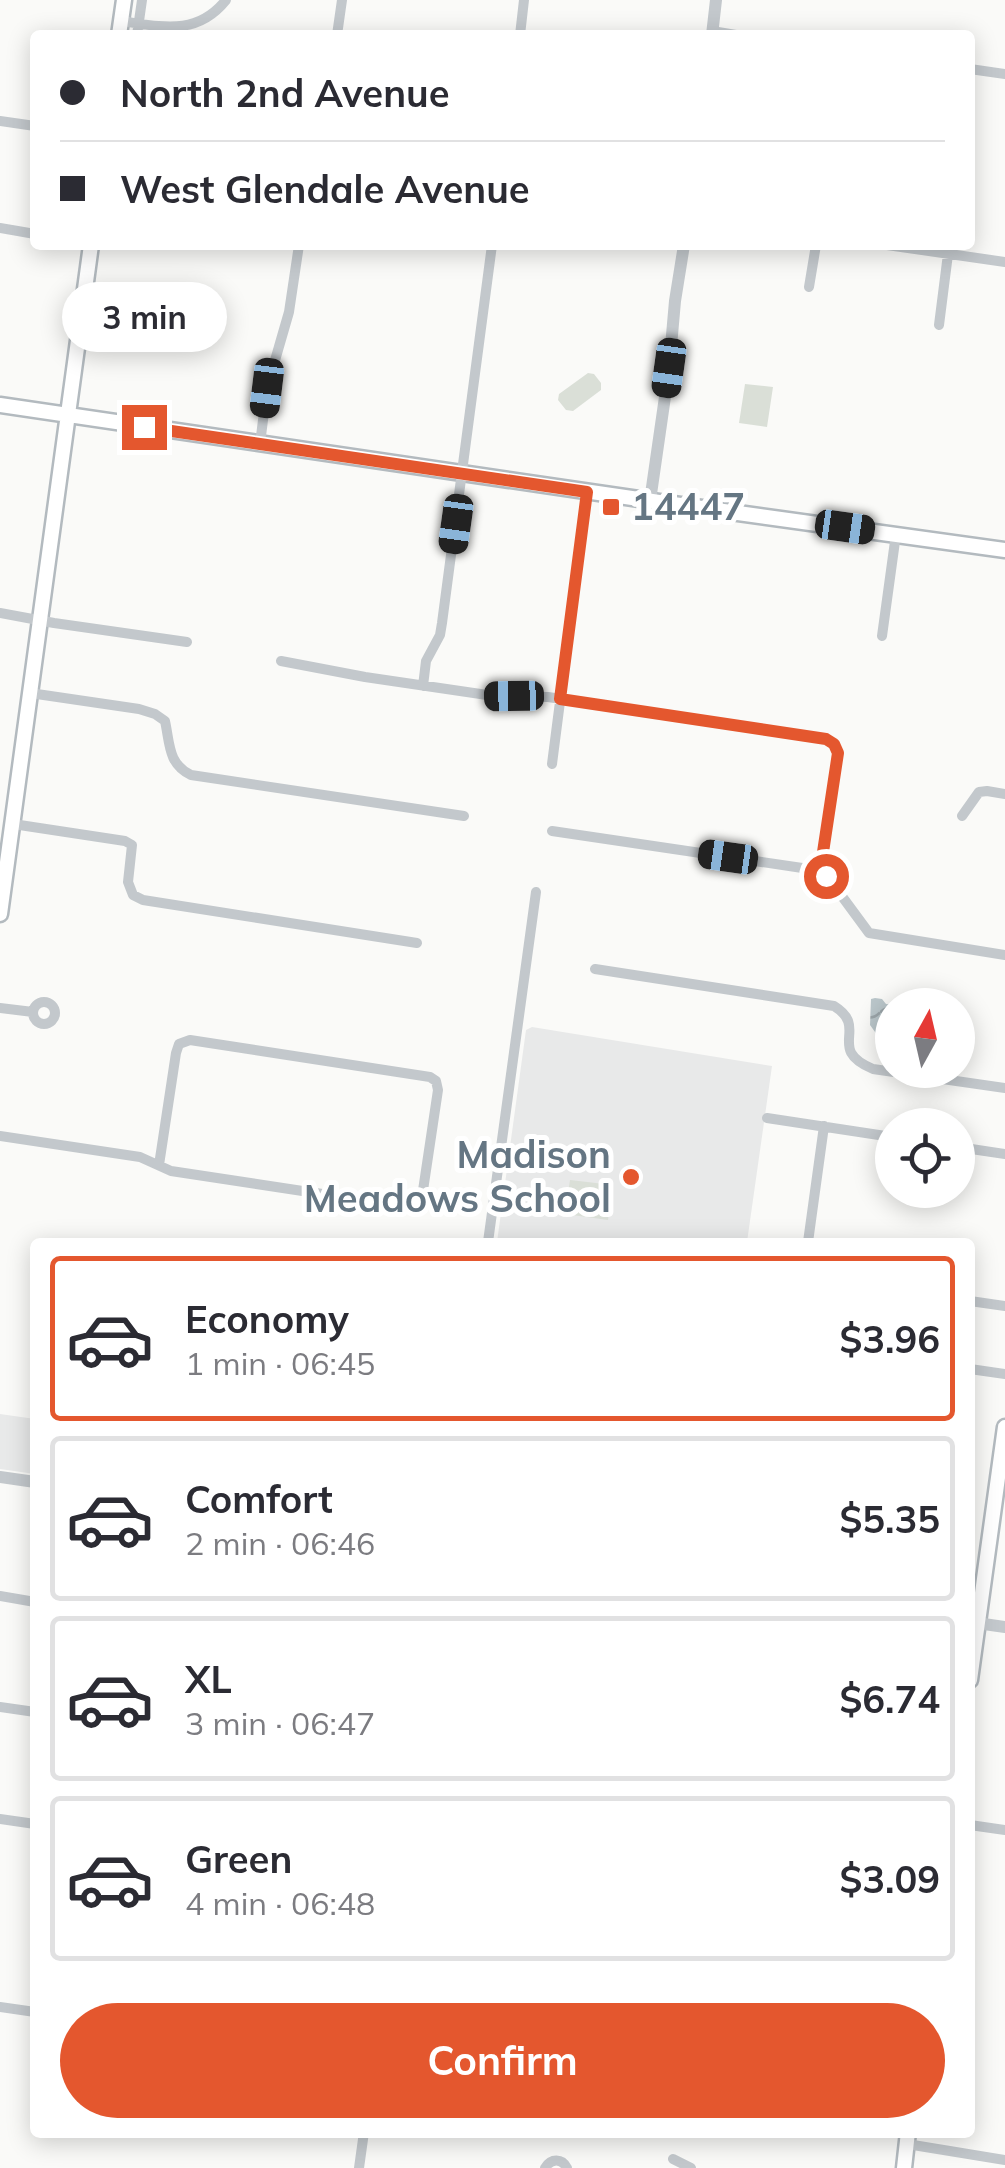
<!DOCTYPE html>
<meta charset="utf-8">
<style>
:root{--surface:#fff;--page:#f2f2f3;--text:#2b2b33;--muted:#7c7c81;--line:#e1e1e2;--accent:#e4572e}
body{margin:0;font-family:Mulish,sans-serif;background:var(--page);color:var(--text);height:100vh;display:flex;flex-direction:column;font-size:38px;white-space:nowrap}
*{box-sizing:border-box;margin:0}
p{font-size:32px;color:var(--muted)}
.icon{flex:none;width:55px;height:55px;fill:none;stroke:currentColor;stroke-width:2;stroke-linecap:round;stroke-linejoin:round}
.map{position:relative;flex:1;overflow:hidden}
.sheet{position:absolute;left:30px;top:1238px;width:945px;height:900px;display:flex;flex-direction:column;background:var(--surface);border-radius:10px;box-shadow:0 5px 25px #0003}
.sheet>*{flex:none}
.top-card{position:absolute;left:30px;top:30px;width:945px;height:220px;border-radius:10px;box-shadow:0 5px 25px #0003;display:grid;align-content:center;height:220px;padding:0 30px;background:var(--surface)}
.needle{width:65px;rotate:8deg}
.fabs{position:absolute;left:875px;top:988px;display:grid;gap:20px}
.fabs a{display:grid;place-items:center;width:100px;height:100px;border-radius:50%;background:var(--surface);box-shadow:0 5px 25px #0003;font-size:50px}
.end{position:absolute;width:45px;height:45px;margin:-22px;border:12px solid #e4572e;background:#fff;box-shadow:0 0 0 5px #fff}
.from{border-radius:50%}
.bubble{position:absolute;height:70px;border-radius:35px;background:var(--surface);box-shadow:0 5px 25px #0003;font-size:32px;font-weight:700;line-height:70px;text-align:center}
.car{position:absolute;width:30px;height:60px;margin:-30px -15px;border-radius:12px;box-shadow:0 0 8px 2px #0007;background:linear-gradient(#222 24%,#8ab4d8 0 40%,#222 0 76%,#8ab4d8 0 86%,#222 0)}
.top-card b{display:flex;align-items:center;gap:35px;height:95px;font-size:38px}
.top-card b+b{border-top:2px solid var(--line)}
.top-card i{width:25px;height:25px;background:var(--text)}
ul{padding:18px 0 0;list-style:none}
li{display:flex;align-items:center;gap:30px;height:165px;margin:0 20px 15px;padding:0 10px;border:5px solid var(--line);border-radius:10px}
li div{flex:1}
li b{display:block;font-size:38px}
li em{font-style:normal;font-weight:700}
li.active{border-color:var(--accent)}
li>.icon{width:90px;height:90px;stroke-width:1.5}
.primary-button{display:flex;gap:20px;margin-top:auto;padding:20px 30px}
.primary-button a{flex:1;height:115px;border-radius:60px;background:var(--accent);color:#fff;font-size:40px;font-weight:700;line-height:115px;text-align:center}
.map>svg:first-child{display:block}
.built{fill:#e8e9e9}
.garden{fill:#dadfd7}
.water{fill:url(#water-waves)}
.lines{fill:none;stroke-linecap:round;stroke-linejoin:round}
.secondary-casing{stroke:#b3babf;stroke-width:19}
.minor{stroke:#c3c8cc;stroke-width:10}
.tertiary{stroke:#c3c8cc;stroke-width:12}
.secondary{stroke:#fff;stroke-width:14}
.route{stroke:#e4572e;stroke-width:12}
.poi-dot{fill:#e4572e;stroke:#fff;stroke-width:4}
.labels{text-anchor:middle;stroke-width:10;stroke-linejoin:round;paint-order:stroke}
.poi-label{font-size:38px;font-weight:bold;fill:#657683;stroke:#fff;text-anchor:start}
</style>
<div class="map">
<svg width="1005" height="2168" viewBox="0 0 1005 2168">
<defs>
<pattern id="water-waves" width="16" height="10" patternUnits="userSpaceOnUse" patternTransform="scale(2.5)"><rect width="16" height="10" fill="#bbc7cb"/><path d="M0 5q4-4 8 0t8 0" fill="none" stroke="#9ca6aa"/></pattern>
</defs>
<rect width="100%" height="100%" fill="#fafaf8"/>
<path class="built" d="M532 1027 772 1066 747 1242H497L526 1030Z
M0 1414 35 1419V1474L0 1469Z"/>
<path class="garden" d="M588 373 594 374 601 383V390L573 411 566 410 558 400 559 394Z
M745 384 773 387 767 427 739 423Z
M570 1180 613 1185 608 1220 565 1214Z"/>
<path class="water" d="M875 998 882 999 886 1004 899 1005H892V1042L883 1043 870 1025 871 999Z"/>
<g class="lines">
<g class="secondary-casing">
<path id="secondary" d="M119 35 124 0
M0 405 666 503 1005 550
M0 914 91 245
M970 1680 1005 1427
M904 2168 908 2132"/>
</g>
<path class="minor" d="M121 21C163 27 197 36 226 0
M712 31 736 35
M137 35 142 0
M337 35 342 0
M520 35 524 0
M970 69 1005 74
M0 121 35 126
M0 228 35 234
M887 245 1005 262
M809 287 816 245
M939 325 948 254
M260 444 267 388 289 312 299 245
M0 613 54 623 187 642
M882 636 896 534
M281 661 365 677 494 696 548 697 826 739 834 745 838 753 820 872
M423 686 426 661 440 635 442 623 492 245
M30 693 139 709 155 714 165 721C170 744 168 764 191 775L464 816
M552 764 587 492
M962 816 979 792 987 791 1005 794
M13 824 125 841 132 845 128 882 133 895 143 900 417 943
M552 831 809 869 827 876 869 933 1005 955
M595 969 834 1006C870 1028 825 1049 873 1069L1005 1088
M33 1013a11 11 0 1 1 22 0a11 11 0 1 1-22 0Z
M0 1008 33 1012
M767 1118 892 1137
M0 1136 140 1157 171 1171 408 1207 416 1205 422 1197 438 1090 436 1081 430 1077 190 1040 179 1044 176 1053 159 1165
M958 1147 1005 1154
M488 1242 536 892
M808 1242 824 1126
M970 1301 1005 1306
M970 1369 1005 1374
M0 1596 35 1602
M0 1707 35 1712
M0 1819 35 1824
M970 1825 1005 1830
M0 2007 35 2012
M907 2144 1005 2160
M673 2159 691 2168
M359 2168 364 2132
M545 2168C551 2158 562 2158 567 2168"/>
<path class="tertiary" d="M712 35 716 0
M650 501 669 369 675 301 684 245
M0 1477 35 1482
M970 1622 1005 1627"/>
<use href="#secondary" class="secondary"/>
</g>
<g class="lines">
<path class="route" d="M144 427 587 492 560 699 826 739 834 744 838 753 820 872 826 876"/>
</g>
<g class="poi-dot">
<rect x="601" y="497" width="20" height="20" rx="5"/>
<circle cx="631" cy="1177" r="10"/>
</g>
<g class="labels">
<g class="poi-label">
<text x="631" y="520">14447</text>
<text x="611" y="1168" text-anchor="end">Madison<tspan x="611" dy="44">Meadows School</tspan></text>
</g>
</g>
</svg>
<div class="fabs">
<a><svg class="needle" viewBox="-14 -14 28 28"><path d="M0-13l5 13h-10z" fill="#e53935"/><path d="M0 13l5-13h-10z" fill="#7c7c81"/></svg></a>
<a><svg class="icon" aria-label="locate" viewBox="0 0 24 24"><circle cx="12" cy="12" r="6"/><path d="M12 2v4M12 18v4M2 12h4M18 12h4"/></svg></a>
</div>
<i class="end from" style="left:826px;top:876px"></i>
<i class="end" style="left:144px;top:427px"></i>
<div class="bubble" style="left:62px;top:282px;width:165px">3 min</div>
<i class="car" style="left:669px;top:368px;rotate:188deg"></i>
<i class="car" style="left:267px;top:388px;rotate:187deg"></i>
<i class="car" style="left:456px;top:524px;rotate:188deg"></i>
<i class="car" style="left:845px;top:527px;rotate:98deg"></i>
<i class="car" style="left:514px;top:696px;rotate:269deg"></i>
<i class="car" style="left:728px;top:857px;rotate:278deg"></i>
<div class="top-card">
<b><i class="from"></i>North 2nd Avenue</b>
<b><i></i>West Glendale Avenue</b>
</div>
<section class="sheet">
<ul>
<li class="active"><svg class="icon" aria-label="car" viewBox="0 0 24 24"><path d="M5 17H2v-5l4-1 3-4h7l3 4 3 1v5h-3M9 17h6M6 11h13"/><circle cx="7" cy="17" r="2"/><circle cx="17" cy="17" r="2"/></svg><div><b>Economy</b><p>1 min · 06:45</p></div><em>$3.96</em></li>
<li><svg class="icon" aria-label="car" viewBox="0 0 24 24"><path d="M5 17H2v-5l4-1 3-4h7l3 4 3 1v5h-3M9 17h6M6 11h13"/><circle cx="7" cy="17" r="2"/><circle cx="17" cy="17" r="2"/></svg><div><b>Comfort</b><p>2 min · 06:46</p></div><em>$5.35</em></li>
<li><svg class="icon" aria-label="car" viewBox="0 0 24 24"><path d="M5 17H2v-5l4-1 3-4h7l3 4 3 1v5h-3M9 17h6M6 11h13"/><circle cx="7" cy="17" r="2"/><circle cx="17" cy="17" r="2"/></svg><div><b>XL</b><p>3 min · 06:47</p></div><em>$6.74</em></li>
<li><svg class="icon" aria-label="car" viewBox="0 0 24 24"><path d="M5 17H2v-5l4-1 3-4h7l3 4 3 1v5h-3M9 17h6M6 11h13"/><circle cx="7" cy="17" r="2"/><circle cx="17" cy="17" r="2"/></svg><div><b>Green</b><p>4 min · 06:48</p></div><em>$3.09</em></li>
</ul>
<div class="primary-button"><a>Confirm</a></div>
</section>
</div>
